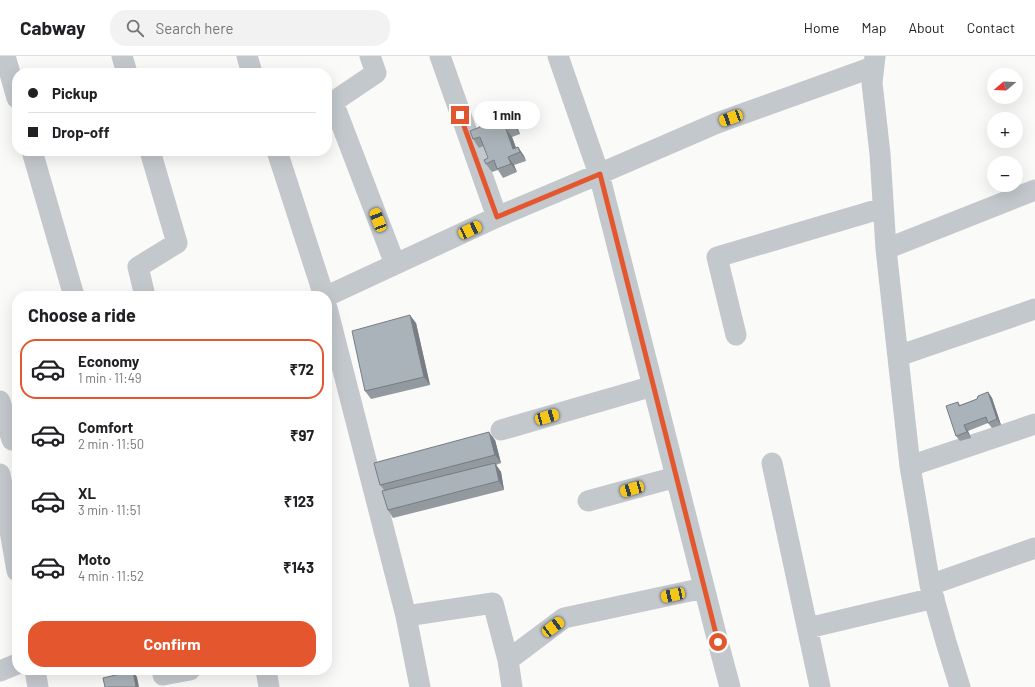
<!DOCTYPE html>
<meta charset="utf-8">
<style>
:root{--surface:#fff;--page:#f2f2f2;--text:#202124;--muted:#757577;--line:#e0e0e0;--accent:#e4572e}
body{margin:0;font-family:Barlow,sans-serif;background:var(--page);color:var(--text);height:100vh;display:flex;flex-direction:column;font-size:15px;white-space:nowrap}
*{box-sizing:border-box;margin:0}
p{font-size:13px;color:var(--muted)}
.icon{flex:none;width:22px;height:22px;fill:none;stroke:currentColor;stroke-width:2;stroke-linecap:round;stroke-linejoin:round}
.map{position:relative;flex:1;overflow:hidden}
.drawer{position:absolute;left:12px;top:235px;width:320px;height:384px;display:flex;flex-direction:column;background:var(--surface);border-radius:16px;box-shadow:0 4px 16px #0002}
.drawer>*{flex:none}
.guide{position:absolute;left:12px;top:12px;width:320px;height:88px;border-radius:16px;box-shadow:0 4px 16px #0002;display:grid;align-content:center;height:88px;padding:0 16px;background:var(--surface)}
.needle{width:26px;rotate:251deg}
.fabs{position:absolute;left:987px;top:12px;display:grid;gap:8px}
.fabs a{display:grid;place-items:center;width:36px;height:36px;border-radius:50%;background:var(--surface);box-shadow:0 4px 16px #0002;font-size:20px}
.end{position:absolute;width:18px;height:18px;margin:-9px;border:5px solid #e4572e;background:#fff;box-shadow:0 0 0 2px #fff}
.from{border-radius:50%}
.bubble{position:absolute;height:28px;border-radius:14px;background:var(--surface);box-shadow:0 4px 16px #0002;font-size:13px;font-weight:700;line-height:28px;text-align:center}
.car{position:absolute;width:12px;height:24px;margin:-12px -6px;border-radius:5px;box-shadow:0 0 3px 1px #0007;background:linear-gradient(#f5c518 24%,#345 0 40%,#f5c518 0 76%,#345 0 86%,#f5c518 0)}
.guide b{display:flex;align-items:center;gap:14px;height:38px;font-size:15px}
.guide b+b{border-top:1px solid var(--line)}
.guide i{width:10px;height:10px;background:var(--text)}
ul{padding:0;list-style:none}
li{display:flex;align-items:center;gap:12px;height:60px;margin:0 8px 6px;padding:0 8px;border:2px solid transparent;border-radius:16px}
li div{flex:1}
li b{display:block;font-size:15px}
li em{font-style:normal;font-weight:700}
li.current{border-color:var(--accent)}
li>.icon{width:36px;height:36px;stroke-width:1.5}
h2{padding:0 16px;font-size:18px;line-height:48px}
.action{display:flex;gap:8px;margin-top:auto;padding:8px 16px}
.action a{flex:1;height:46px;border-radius:16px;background:var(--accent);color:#fff;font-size:16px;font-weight:700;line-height:46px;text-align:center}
header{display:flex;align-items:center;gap:24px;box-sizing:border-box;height:56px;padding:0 20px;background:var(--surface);border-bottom:1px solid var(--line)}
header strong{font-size:19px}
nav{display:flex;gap:22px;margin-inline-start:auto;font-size:14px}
.search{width:280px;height:36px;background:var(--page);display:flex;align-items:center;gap:10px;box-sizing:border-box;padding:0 14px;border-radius:16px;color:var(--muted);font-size:15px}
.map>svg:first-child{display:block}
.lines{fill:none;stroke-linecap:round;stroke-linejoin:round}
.minor{stroke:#c3c8cc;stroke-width:21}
.wall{fill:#929a9f}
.shaded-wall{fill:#777d82}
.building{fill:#aab3b9;stroke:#777d82}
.route{stroke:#e4572e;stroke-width:5}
</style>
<header>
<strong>Cabway</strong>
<div class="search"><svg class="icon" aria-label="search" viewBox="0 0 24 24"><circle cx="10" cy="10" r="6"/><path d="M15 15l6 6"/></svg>Search here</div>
<nav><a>Home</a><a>Map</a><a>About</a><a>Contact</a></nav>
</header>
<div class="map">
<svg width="1035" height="631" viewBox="0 0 1035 631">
<rect width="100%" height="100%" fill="#fafaf8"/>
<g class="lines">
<path class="minor" d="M5 0 17 42
M122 0 127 17
M247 0 252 17
M370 0 376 17 333 46 395 208
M440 0 497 161
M558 0 599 118 718 586 730 631
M875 0 872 27 880 98 886 193 910 410 930 529 946 586 960 631
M32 95 74 240
M277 95 324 240
M886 193 1035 134
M145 240 138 211 177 187 150 95
M327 240 497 161 599 118 717 67 873 11
M327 252 406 560 420 631
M736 279 717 201 883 152
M898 300 1035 253
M0 345 12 384
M501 374 653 330
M772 407 820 631
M910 410 1035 368
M0 418 17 515
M588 445 676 421
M930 529 1035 492
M406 560 493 547 508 604
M808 572 934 542
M35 614 38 631
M266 614 269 631
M0 615 17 608
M163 619 190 614
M512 631 508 604 564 562 704 532"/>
</g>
<path class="wall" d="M495 53 502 63 516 68 520 78 512 81 516 92 518 91 524 100 526 105 514 109 517 116 503 122 498 114 492 116 486 108 488 102 483 90 479 92 473 83Z
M416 267 430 329 371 343 365 335Z
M988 336 992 342 1001 369 992 372 988 367 968 375 971 382 960 385 956 380 958 346 960 349 977 343Z
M495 384 501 407 496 409 501 416 504 434 393 462 388 454 384 434 380 429Z"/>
<path class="shaded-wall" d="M495 53 501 61 506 72 500 64Z
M510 60 516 68 520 78 514 70Z
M506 73 512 81 518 97 513 93Z
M518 91 524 100 526 105 520 96Z
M508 101 514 109 517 116 511 108Z
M410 259 416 267 430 329 424 321Z
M988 336 992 342 1001 369 997 363Z
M964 369 968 375 971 382 967 376Z
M489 376 495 384 501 407 495 399Z
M495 407 501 416 504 434 499 425Z
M133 615 137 621 139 631H136Z"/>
<path class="building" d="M495 53 500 64 510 60 514 70 506 73 513 93 518 91 520 96 508 101 511 108 497 113 494 104 486 108 484 104 488 102 480 81 473 83 470 75 480 71 476 60Z
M410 259 424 321 365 335 352 275Z
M988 336 997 363 988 367 986 361 964 369 967 376 956 380 946 350 958 346 959 350 977 343 978 340Z
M489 376 495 399 380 429 374 407Z
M495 407 499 425 388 454 382 435Z
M133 615 136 631H105L103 622Z"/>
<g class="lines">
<path class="route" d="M460 59 497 161 600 118 718 586"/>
</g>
</svg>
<div class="fabs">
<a><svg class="needle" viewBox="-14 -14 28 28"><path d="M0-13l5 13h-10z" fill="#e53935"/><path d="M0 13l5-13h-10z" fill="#757577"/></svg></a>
<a>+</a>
<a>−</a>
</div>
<i class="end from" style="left:718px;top:586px"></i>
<i class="end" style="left:460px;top:59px"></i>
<div class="bubble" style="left:474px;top:45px;width:66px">1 min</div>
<i class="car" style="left:731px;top:62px;rotate:250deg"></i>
<i class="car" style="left:378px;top:164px;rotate:339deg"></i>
<i class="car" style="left:470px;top:174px;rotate:65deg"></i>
<i class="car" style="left:547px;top:361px;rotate:74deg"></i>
<i class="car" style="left:632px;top:433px;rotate:254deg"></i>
<i class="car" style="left:673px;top:539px;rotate:258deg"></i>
<i class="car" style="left:553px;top:571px;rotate:53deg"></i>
<div class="guide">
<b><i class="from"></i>Pickup</b>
<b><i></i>Drop-off</b>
</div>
<section class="drawer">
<h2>Choose a ride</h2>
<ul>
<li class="current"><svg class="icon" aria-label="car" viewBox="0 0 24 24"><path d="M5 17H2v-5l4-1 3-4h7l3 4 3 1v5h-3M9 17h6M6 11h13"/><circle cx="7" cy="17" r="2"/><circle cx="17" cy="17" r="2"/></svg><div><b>Economy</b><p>1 min · 11:49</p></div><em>₹72</em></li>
<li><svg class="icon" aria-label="car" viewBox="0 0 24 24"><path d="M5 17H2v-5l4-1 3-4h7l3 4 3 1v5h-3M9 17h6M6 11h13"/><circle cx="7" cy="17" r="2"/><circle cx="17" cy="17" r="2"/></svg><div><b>Comfort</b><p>2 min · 11:50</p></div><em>₹97</em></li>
<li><svg class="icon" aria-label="car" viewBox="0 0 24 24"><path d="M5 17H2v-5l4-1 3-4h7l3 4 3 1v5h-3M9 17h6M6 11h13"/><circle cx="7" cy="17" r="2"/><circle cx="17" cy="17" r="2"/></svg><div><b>XL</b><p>3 min · 11:51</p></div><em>₹123</em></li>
<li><svg class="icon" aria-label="car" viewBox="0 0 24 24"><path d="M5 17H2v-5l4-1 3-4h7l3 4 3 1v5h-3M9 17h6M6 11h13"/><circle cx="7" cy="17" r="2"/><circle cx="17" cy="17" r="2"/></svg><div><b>Moto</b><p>4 min · 11:52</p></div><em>₹143</em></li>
</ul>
<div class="action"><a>Confirm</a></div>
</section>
</div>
